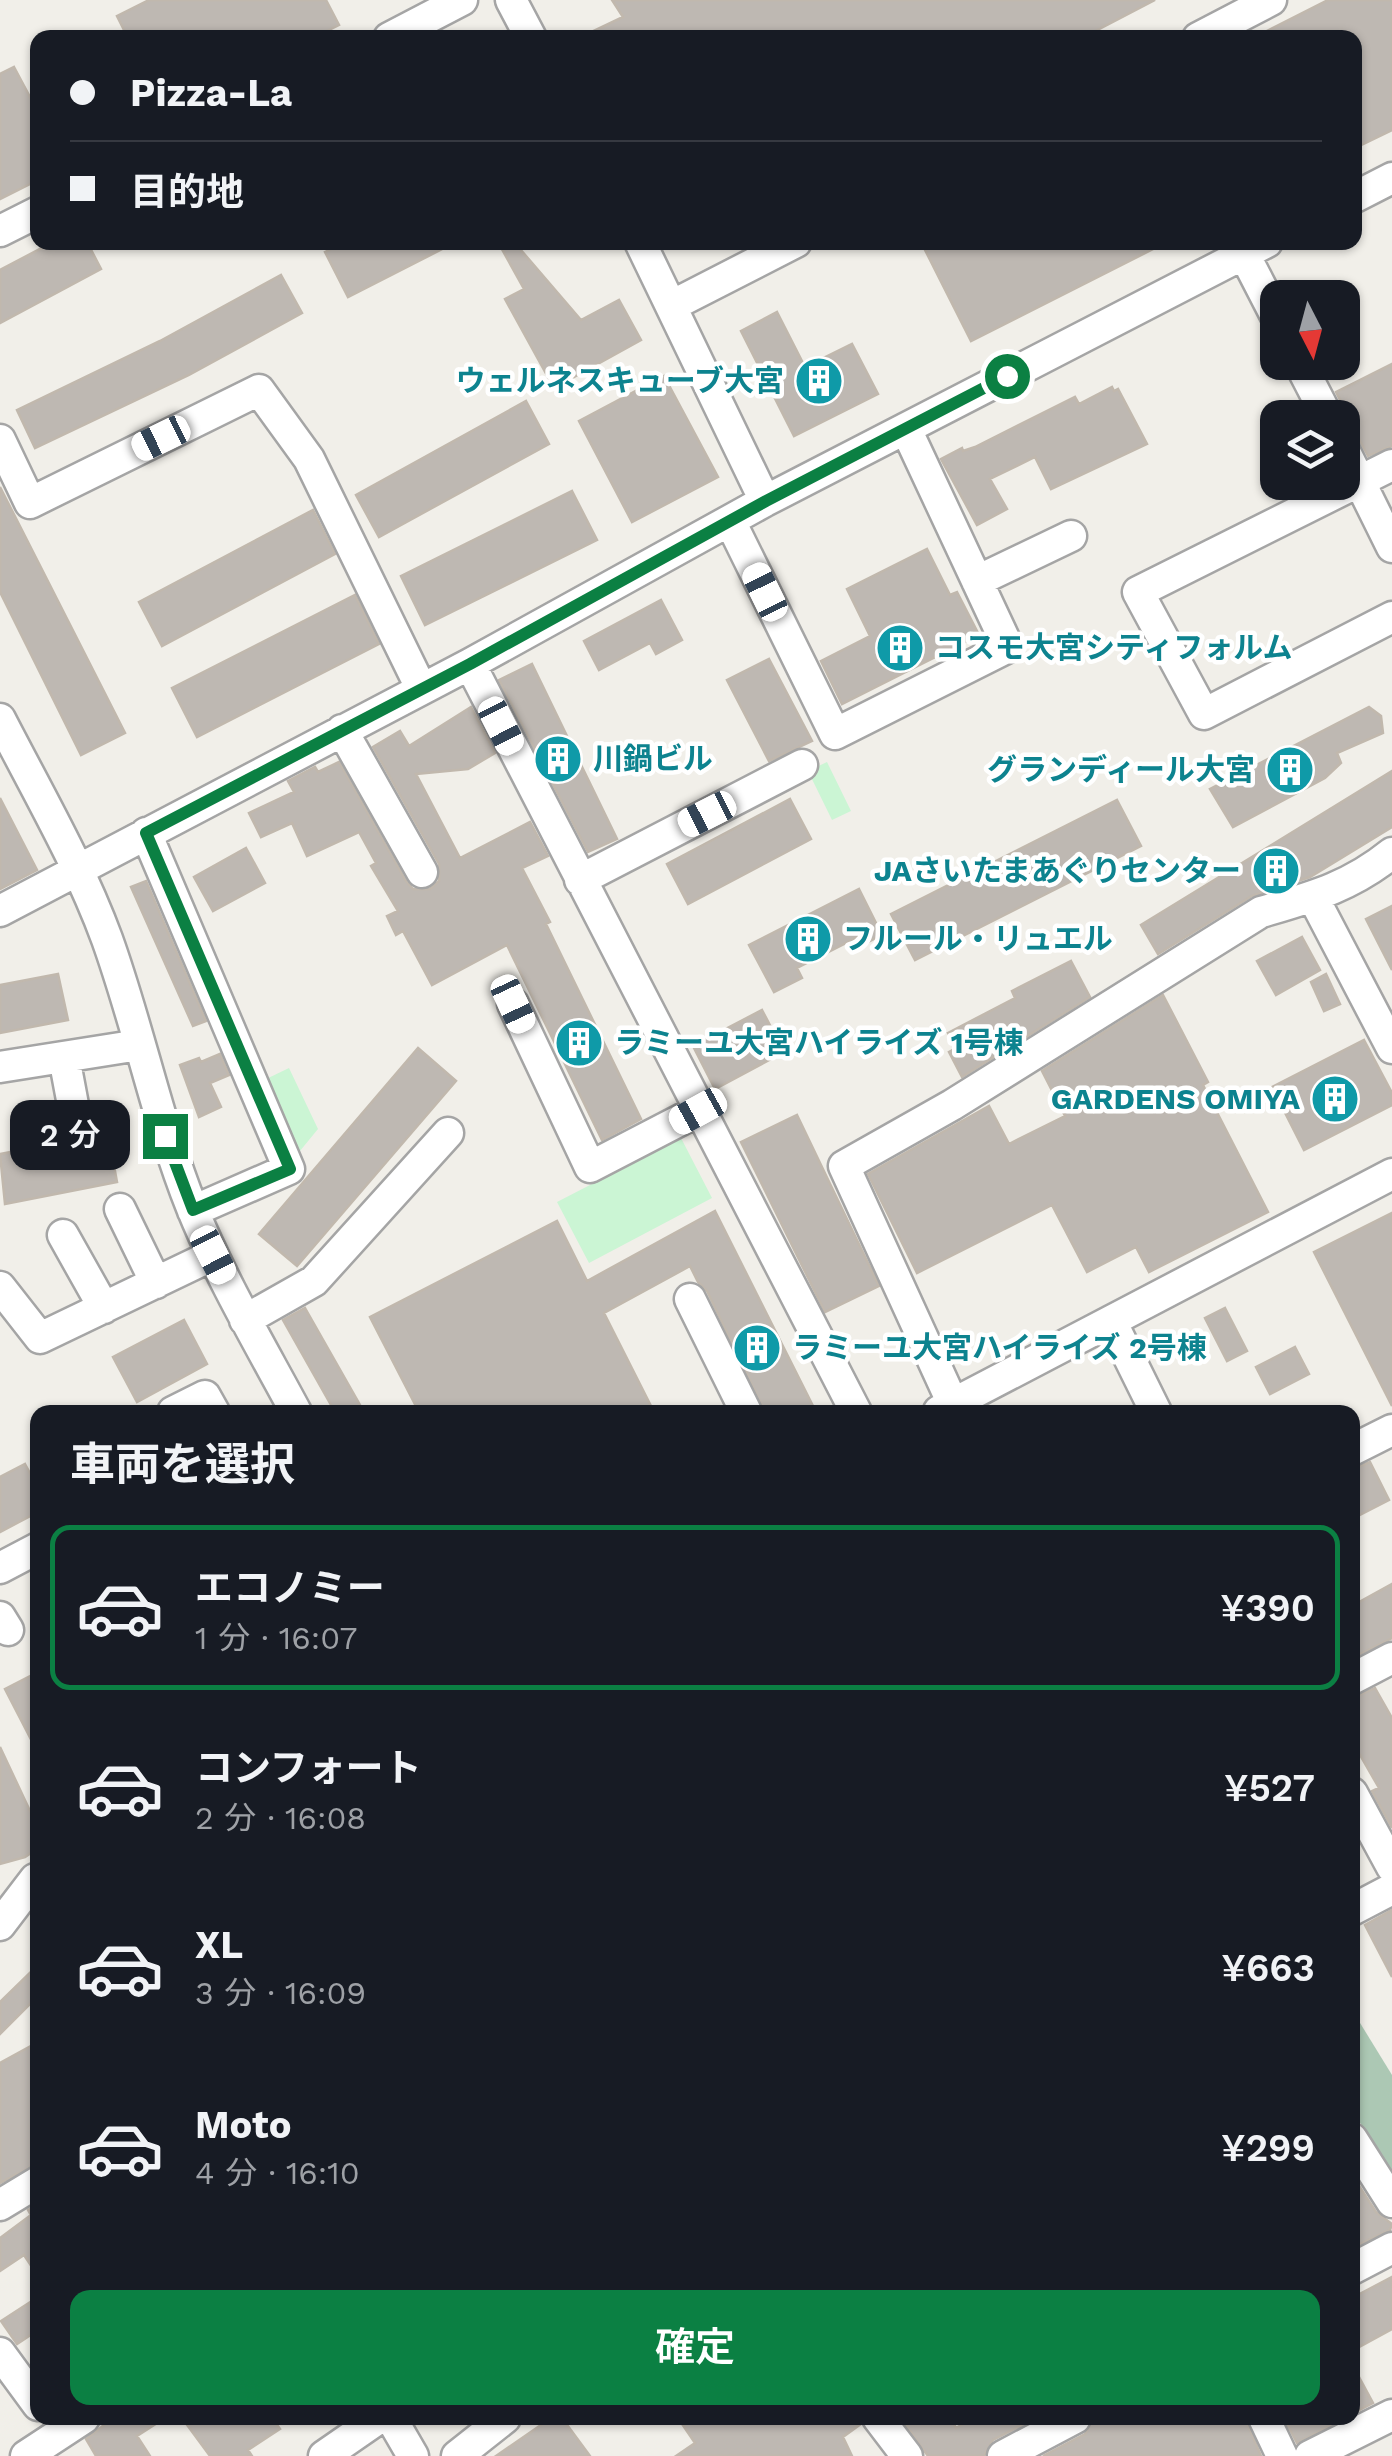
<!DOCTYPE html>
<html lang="ja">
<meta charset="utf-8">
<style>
:root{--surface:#171b24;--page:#20242c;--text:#f1f3f6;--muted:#9ea1a6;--line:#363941;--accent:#0b8043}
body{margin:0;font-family:"Work Sans","Noto Sans JP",sans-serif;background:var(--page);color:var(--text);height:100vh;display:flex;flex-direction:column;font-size:38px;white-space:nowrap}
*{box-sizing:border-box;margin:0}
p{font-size:32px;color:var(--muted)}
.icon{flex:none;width:55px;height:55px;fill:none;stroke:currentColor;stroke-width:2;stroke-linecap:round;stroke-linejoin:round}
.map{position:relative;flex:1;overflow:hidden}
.side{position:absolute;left:30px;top:1405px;width:1330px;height:1020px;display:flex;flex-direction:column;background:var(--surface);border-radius:20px;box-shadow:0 2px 8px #0004}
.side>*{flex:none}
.top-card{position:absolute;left:30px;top:30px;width:1332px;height:220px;border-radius:20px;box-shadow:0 2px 8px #0004;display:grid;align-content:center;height:220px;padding:0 40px;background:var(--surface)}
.needle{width:65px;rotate:174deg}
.fabs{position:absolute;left:1260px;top:280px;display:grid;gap:20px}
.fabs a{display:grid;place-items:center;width:100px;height:100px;border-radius:20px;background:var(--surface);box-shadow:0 2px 8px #0004;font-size:50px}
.end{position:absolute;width:45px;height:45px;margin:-22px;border:12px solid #0b8043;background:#fff;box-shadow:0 0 0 5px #fff}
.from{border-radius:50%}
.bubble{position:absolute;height:70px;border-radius:20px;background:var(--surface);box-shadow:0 2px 8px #0004;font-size:32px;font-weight:600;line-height:70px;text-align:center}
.car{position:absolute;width:30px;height:60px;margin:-30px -15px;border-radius:12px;box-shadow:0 0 8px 2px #0007;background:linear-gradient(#fff 24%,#345 0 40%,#fff 0 76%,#345 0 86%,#fff 0)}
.top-card b{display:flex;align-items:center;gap:35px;height:95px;font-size:38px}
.top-card b+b{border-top:2px solid var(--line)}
.top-card i{width:25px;height:25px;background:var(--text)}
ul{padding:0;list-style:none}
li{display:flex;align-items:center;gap:30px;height:165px;margin:0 20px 15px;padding:0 20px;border:5px solid transparent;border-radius:20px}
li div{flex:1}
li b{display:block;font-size:38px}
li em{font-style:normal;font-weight:600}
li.selected{border-color:var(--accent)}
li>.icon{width:90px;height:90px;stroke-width:1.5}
h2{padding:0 40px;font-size:45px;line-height:120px}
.action{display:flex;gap:20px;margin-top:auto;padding:20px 40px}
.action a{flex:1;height:115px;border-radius:20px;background:var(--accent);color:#fff;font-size:40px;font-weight:600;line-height:115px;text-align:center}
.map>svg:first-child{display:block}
.cemetery{fill:#acc8b4}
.park{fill:#cbf5d4}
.building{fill:#beb8b2;stroke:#c1b8ad;stroke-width:2.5}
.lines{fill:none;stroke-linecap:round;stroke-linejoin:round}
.minor-casing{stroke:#a5a5a5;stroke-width:35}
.minor{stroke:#fff;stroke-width:30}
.route{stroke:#0b8043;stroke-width:12}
.labels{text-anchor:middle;stroke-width:9;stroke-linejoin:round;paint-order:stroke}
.culture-label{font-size:30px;font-weight:bold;fill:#0d838f;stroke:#fff;text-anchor:start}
</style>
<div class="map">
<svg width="1392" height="2456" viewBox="0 0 1392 2456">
<rect width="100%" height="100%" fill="#f1efe9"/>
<path class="cemetery" d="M1357 2018 1392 2075V2172L1353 2112 1352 2020Z"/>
<path class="park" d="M827 762 851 811 832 820 808 771Z
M289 1068 318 1129 295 1157 262 1081Z
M681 1138 712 1198 589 1263 557 1202Z"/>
<path class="building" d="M149 0H326L339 25 313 38H128L117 16Z
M612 0H1155L1082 38H579L623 17Z
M1328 0H1392V130L1355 148V38H1253Z
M14 67 38 112V180L0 199V74Z
M53 242H87L101 269 0 323V270Z
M345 242H456L348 297 325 252Z
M498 242H514L581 320 619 300 641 340 554 388 505 299 524 289Z
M921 242H1167L971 341Z
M281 275 302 313 189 375 35 448 17 410 160 341Z
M777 312 805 367 852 344 878 394 794 436 741 331Z
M1392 364V446L1368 456 1358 437 1344 427 1345 410 1336 392Z
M664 376 718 477 632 522 579 421Z
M1112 387 1114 391 1118 389 1147 444 1051 489 1035 457 990 479 1007 509 977 525 941 459 962 448 963 451 975 447 1075 397 1079 404Z
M526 401 549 444 379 537 356 495Z
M0 487 125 733 81 755 0 592Z
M572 491 597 540 425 625 401 576Z
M313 510 335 554 162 646 139 602Z
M927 549 950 595 957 592 979 635 842 704 821 661 870 636 847 589Z
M355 595 379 644 197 737 172 688Z
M661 600 682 640 656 654 650 643 599 670 584 641Z
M769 659 812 741 769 761 727 680Z
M532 664 617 839 588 852 499 680Z
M471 707 495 753 468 769 416 774 460 858 530 822 548 856 522 868 550 922 546 924 641 1119 602 1140 507 945 432 985 403 931 396 935 387 916 398 911 371 866 376 863 359 832 307 856 292 823 261 837 249 813 294 792 288 781 315 767 318 772 339 762 406 881 413 889H430L439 881V864L373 747 400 731 409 746Z
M1369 707 1381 716 1383 733 1337 753 1341 763 1325 778 1233 827 1210 789Z
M1392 771V827L1310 877 1252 896 1158 954 1141 925Z
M0 798 37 870 0 889Z
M790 799 811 839 688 904 667 864Z
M1117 800 1141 846 915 960 891 914Z
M246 848 265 883 213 911 194 877Z
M146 881 206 1021 193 1026 131 887Z
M859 889 882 935 866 943 862 935 797 968 802 978 774 992 749 945Z
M1392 906V970L1366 919Z
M1302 937 1320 970 1276 995 1257 961Z
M1071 961 1090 997 962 1077 949 1052 956 1048 948 1033 1015 998 1012 991Z
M58 974 68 1020 0 1033V985Z
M1326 974 1340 1004 1324 1011 1311 982Z
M1163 995 1208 1082 1203 1085 1268 1212 1149 1272 1136 1247 1087 1272 1052 1205 917 1273 868 1174 989 1106 1009 1144 1065 1116 1042 1071Z
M762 1010 784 1052 715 1089 693 1046Z
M1364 1040 1392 1093V1105L1304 1150 1272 1087Z
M418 1048 456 1081 297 1266 259 1234Z
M220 1054 229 1075 210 1083 221 1107 199 1117 180 1065 199 1058 201 1062Z
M797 1115 879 1286 825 1312 741 1142Z
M108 1133 117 1182 5 1204 0 1154Z
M715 1211 816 1412H765L707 1291 698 1282 690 1266 604 1313 654 1412H419L370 1317 557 1221 587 1281Z
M1392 1213V1406L1314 1252Z
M305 1308 364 1412H335L283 1320Z
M1225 1308 1247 1351 1227 1361 1205 1318Z
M184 1320 207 1364 137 1402 113 1357Z
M1295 1347 1309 1374 1270 1394 1256 1367Z
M1370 1462 1389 1500 1352 1519V1469Z
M25 1464 38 1488V1512L0 1532V1477Z
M1392 1584V1638L1352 1658V1606Z
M38 1672V1753L5 1689Z
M1375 1688 1392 1718V1828L1372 1791 1379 1788 1352 1741V1698Z
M0 1747 38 1828V1848L25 1857 0 1864Z
M1392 1910V1977L1365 1925Z
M38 1965V1996L0 2034V2002Z
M38 2042V2163L0 2183V2063Z
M1352 2175 1376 2212 1392 2224 1390 2230 1352 2248Z
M38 2204V2276L24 2255 0 2271V2238L31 2215 28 2210Z
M1392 2277V2329L1352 2351V2298Z
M38 2297V2330L17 2344 1 2321Z
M1352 2364 1373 2403 1352 2414Z
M113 2418H165L137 2436 150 2456H96L86 2439Z
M182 2418H272L280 2429 248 2450 252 2456H210Z
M551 2418H562L590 2456H496Z
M678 2418H860L861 2424 843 2437 852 2456H676L695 2443Z
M901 2418H951L956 2428 973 2418H1036L993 2440 984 2456H928Z
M1094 2418H1245L1261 2456H1043L1085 2434Z
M1284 2418H1345L1297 2443Z"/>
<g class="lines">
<g class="minor-casing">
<path id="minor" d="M511 0 531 38
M389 38 462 0
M1198 38 1271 0
M1355 197 1392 178
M0 231 38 212
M640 242 765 501
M1244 254 1278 320
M673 305 796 242
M1299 362 1328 418
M0 440 30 503 259 390 309 459 421 688
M1342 446 1392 547
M1392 465 1138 592 1204 714 1392 617
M730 521 835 734 1008 647 906 429
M977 581 1071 536
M470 664 856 1412
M0 719C37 791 79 863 107 939 139 1028 157 1120 192 1208 221 1279 260 1345 296 1412
M342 730 422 872
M146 833 289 1169 193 1211
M580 880 802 765
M1313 897 1392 1048
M0 911 470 664 765 501 1267 242
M513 1004 590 1167 698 1111
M64 1057 76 1121
M0 1067 139 1045
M120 1209 156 1283
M63 1235 104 1308
M0 1287 40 1338 213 1255
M690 1299 746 1412
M245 1320 314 1281 448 1133
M1111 1321 1156 1412
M953 1404 844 1166 952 1105 1261 912C1312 897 1350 887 1392 853
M939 1411 1392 1174
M173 1412 205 1396 214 1412
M1352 1450 1392 1430
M0 1568 38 1548
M0 1617 8 1630
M1352 1679 1392 1658
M1352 1793 1392 1867
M1352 1910 1392 1889
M0 1925 35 1879
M1352 2139 1392 2202
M0 2205 38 2182
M1352 2269 1392 2248
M0 2353 38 2405
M391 2418 413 2456
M878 2418 907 2456
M1264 2418 1282 2456
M26 2456 84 2418
M324 2456 379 2418
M457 2456 505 2418
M1003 2456 1075 2418
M1310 2456 1392 2415"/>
</g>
<use href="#minor" class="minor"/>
</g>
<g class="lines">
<path class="route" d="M165 1136 193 1210 290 1169 146 833 470 664 766 501 1007 376"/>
</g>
<defs>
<g id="building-disc" transform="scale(2.5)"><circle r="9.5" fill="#0f9aa8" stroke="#fff"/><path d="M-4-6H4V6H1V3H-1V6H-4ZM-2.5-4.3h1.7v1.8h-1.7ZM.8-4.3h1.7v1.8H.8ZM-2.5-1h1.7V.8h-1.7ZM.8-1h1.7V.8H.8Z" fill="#fff"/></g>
</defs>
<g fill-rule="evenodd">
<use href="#building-disc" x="819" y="381"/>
<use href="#building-disc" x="900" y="648"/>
<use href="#building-disc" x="558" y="759"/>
<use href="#building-disc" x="1290" y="770"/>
<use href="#building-disc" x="1276" y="871"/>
<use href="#building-disc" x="808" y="939"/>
<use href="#building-disc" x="579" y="1043"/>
<use href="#building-disc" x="1335" y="1099"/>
<use href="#building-disc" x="757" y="1348"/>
</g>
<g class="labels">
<g class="culture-label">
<text x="784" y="391" text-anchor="end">ウェルネスキューブ大宮</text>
<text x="935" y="658">コスモ大宮シティフォルム</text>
<text x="593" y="769">川鍋ビル</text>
<text x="1255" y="780" text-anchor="end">グランディール大宮</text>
<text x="1241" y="881" text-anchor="end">JAさいたまあぐりセンター</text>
<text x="843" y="949">フルール・リュエル</text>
<text x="614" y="1053">ラミーユ大宮ハイライズ 1号棟</text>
<text x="1300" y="1109" text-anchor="end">GARDENS OMIYA</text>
<text x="792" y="1358">ラミーユ大宮ハイライズ 2号棟</text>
</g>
</g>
</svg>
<div class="fabs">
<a><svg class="needle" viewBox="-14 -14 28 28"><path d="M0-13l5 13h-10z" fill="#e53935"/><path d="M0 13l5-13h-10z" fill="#9ea1a6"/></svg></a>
<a><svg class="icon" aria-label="layers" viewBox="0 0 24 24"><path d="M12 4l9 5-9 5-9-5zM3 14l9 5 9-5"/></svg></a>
</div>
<i class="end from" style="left:1007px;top:376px"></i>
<i class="end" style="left:165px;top:1136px"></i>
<div class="bubble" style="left:10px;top:1100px;width:120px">2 分</div>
<i class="car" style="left:161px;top:438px;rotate:244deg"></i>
<i class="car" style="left:765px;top:592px;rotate:334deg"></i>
<i class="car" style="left:501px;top:726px;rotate:153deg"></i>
<i class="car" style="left:707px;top:814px;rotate:243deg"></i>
<i class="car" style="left:513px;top:1004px;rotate:155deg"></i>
<i class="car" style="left:698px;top:1111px;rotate:241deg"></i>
<i class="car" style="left:213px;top:1255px;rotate:153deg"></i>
<div class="top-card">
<b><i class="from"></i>Pizza-La</b>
<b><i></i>目的地</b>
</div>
<section class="side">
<h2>車両を選択</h2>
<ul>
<li class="selected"><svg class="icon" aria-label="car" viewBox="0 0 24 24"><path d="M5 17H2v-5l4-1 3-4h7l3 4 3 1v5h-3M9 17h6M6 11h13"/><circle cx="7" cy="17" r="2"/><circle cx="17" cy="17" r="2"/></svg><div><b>エコノミー</b><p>1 分 · 16:07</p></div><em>¥390</em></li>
<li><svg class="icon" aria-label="car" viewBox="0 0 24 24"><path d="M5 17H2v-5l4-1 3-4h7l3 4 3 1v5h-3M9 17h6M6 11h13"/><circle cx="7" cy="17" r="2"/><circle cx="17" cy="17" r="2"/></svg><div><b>コンフォート</b><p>2 分 · 16:08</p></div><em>¥527</em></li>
<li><svg class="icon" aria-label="car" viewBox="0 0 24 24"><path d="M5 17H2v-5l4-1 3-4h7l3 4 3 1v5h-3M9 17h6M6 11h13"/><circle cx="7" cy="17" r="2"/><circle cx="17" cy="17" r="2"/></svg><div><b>XL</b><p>3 分 · 16:09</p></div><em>¥663</em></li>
<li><svg class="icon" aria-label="car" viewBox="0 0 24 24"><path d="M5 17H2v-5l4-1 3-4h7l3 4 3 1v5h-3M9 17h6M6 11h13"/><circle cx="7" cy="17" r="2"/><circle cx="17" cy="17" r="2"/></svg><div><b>Moto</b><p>4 分 · 16:10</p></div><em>¥299</em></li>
</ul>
<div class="action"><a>確定</a></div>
</section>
</div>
